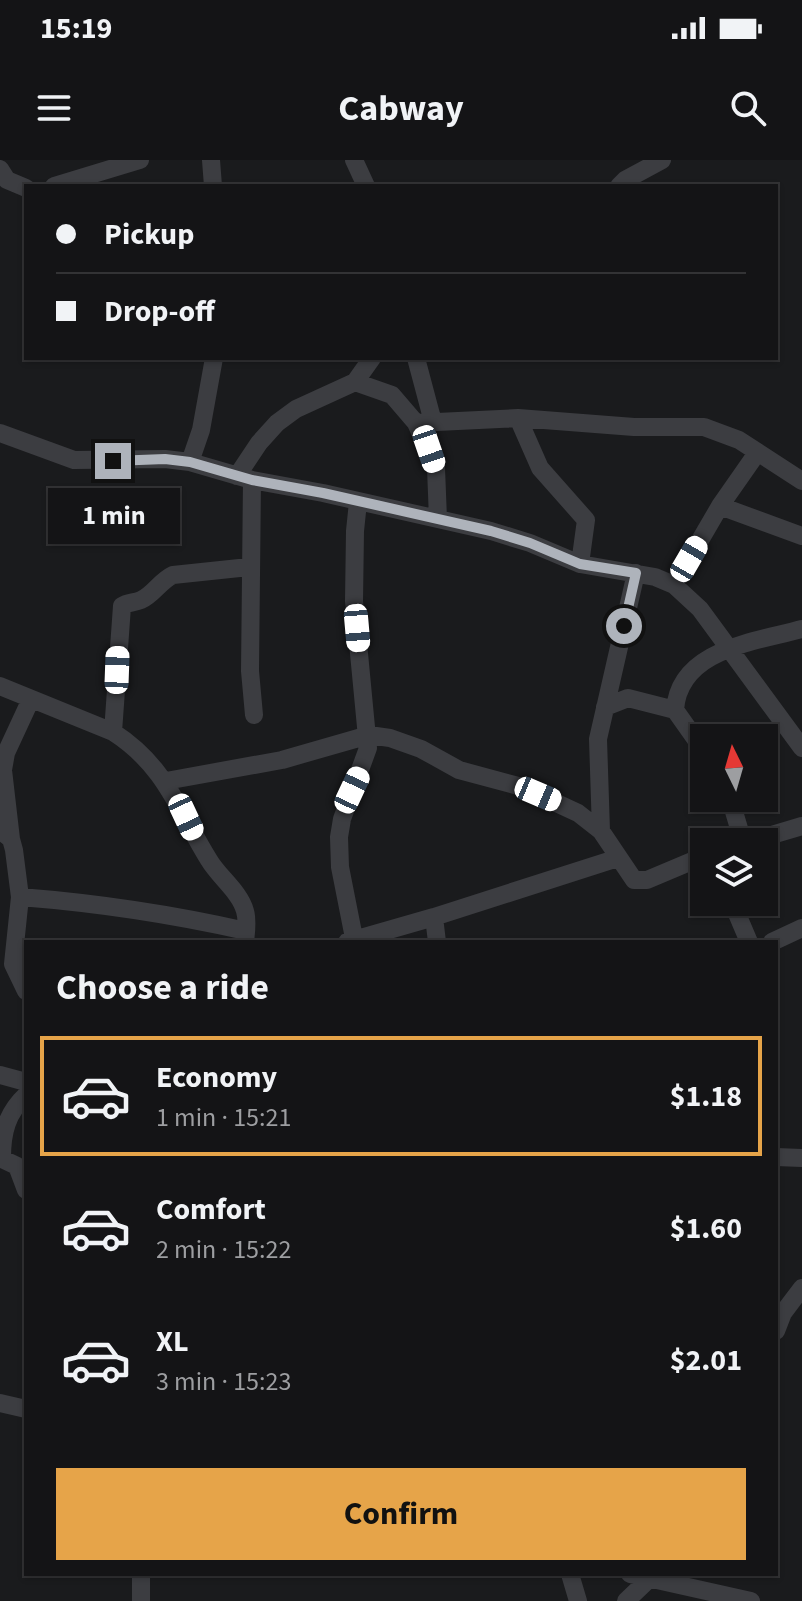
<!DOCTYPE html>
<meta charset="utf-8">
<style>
:root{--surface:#141416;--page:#212123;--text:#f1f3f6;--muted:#9d9ea1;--line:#333335;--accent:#e6a449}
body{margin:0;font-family:"Source Sans 3",sans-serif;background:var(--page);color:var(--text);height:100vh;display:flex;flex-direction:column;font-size:30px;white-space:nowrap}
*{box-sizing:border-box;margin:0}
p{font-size:26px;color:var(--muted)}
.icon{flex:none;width:44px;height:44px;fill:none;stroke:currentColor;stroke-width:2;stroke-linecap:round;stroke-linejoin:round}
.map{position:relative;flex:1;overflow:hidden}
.drawer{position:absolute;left:24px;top:780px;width:754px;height:636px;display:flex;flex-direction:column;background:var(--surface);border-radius:0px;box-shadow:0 2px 6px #0004,0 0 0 2px var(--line)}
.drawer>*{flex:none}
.top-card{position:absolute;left:24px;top:24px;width:754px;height:176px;border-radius:0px;box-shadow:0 2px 6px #0004,0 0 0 2px var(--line);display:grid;align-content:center;height:176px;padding:0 32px;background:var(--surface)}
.needle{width:52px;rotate:355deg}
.fabs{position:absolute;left:690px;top:564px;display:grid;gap:16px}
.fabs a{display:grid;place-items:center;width:88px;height:88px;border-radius:0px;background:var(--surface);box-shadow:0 2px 6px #0004,0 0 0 2px var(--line);font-size:40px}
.end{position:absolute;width:36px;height:36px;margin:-18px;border:10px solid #aeb3bb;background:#111;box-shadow:0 0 0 4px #111}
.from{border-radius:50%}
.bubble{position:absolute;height:56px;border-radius:0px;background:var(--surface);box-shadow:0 2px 6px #0004,0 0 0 2px var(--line);font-size:26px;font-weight:700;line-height:56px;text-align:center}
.car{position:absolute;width:24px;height:48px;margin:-24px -12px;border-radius:10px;box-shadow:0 0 6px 2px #0007;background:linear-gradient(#fff 24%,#345 0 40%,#fff 0 76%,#345 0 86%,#fff 0)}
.top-card b{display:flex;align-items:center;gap:28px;height:76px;font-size:30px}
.top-card b+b{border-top:2px solid var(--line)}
.top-card i{width:20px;height:20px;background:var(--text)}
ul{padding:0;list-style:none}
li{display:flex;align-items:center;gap:24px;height:120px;margin:0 16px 12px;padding:0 16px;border:4px solid transparent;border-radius:0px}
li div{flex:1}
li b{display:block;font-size:30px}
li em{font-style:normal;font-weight:700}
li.current{border-color:var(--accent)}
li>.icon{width:72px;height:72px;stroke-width:1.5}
h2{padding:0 32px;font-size:36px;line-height:96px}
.cta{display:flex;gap:16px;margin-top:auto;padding:16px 32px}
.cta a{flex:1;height:92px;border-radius:0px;background:var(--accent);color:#111;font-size:32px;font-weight:700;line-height:92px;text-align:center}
.status{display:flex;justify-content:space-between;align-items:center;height:56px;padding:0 40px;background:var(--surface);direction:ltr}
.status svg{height:22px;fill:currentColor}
header{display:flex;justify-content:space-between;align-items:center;height:104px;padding:0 32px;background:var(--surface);font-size:36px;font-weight:700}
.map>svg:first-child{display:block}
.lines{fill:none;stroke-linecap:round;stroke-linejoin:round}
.minor{stroke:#3c3d41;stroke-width:18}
.route{stroke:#aeb3bb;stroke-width:10}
</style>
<div class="status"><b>15:19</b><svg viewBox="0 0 49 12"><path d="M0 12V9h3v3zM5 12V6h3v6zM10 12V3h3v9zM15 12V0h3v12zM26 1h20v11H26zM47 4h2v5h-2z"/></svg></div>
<header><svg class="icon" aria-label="menu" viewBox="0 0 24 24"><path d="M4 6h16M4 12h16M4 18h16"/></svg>Cabway<svg class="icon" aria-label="search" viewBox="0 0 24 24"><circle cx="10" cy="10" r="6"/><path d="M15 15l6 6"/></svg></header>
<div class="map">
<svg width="802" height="1441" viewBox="0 0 802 1441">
<rect width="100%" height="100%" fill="#1a1b1d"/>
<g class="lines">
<path class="minor" d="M211 0 213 26
M354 0 366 26
M0 9 7 20 26 28
M54 26 140 0
M619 26 625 20 662 0
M416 198 433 262
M355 222 392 235 416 263 436 308 438 359
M518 258 540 308 586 360 580 404
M416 263 518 258 634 267H704L739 280 802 321
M0 273 74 300 165 299 190 302 252 320 323 333 491 371 530 383 580 404 655 417 674 425 700 449 802 588
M190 302 201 270 214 198
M237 316 259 283 277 263 296 249 355 222 372 198
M252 320 250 511 254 555
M720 346 802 376
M674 425 720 346 757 293
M0 526 113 572C166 606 178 650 209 700 219 717 240 732 245 751 248 761 246 772 245 782
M605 547 628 538 675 550
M113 572 122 446C128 442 134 443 141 440 153 435 160 421 173 415L249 407
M704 591 675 550C679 489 755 482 802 469
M166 621 282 600 369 575 390 578 421 589 459 610 522 627 578 653 601 671 634 720H647L704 696
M730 638 743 682
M0 670 11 679 14 690 20 737 13 804 26 831
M601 671 598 579 636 413
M11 679 3 610 6 593 31 539
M748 682 802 666
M20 737C96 743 171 754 246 771
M732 742 749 782
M434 757 437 782
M354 778 340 707 339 677 342 659 368 588 354 441 355 371 358 342
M347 782 434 757 618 698
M772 782 802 768
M0 915 26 922
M776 997 802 998
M0 998 17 1006 26 1030
M2 998C2 972 7 953 26 935
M776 1171 783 1153 802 1128
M0 1243 26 1249
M570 1414 578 1441
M630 1414 751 1441
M141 1441V1414
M626 1441 649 1419"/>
</g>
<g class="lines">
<path class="route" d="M113 301 165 299 190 302 252 320 323 333 491 371 530 383 580 404 636 413 624 466"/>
</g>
</svg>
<div class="fabs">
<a><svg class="needle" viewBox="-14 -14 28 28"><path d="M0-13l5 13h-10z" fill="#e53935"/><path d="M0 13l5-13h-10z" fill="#9d9ea1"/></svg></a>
<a><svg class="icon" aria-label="layers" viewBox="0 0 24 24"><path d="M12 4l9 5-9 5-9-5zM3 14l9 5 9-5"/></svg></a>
</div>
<i class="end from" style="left:624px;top:466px"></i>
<i class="end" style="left:113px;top:301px"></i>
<div class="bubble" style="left:48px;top:328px;width:132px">1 min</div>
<i class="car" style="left:429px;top:289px;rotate:161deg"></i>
<i class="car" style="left:689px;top:399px;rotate:30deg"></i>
<i class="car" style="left:357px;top:468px;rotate:175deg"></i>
<i class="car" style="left:117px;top:510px;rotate:2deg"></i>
<i class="car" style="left:352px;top:630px;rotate:25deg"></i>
<i class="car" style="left:538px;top:634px;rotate:113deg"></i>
<i class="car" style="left:186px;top:657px;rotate:155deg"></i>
<div class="top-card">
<b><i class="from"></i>Pickup</b>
<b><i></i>Drop-off</b>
</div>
<section class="drawer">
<h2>Choose a ride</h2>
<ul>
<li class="current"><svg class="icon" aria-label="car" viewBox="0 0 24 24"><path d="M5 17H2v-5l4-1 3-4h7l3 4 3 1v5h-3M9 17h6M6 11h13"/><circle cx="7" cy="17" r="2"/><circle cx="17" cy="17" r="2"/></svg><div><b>Economy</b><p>1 min · 15:21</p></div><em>$1.18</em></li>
<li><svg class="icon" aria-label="car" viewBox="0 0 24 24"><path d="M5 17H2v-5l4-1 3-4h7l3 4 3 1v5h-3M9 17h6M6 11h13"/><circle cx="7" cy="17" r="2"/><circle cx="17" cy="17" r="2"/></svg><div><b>Comfort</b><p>2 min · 15:22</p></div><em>$1.60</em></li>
<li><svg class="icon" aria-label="car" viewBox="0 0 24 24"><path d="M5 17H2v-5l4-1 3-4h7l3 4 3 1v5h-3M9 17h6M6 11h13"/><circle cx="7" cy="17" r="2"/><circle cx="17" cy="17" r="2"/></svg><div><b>XL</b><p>3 min · 15:23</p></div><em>$2.01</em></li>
</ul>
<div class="cta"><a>Confirm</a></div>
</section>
</div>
